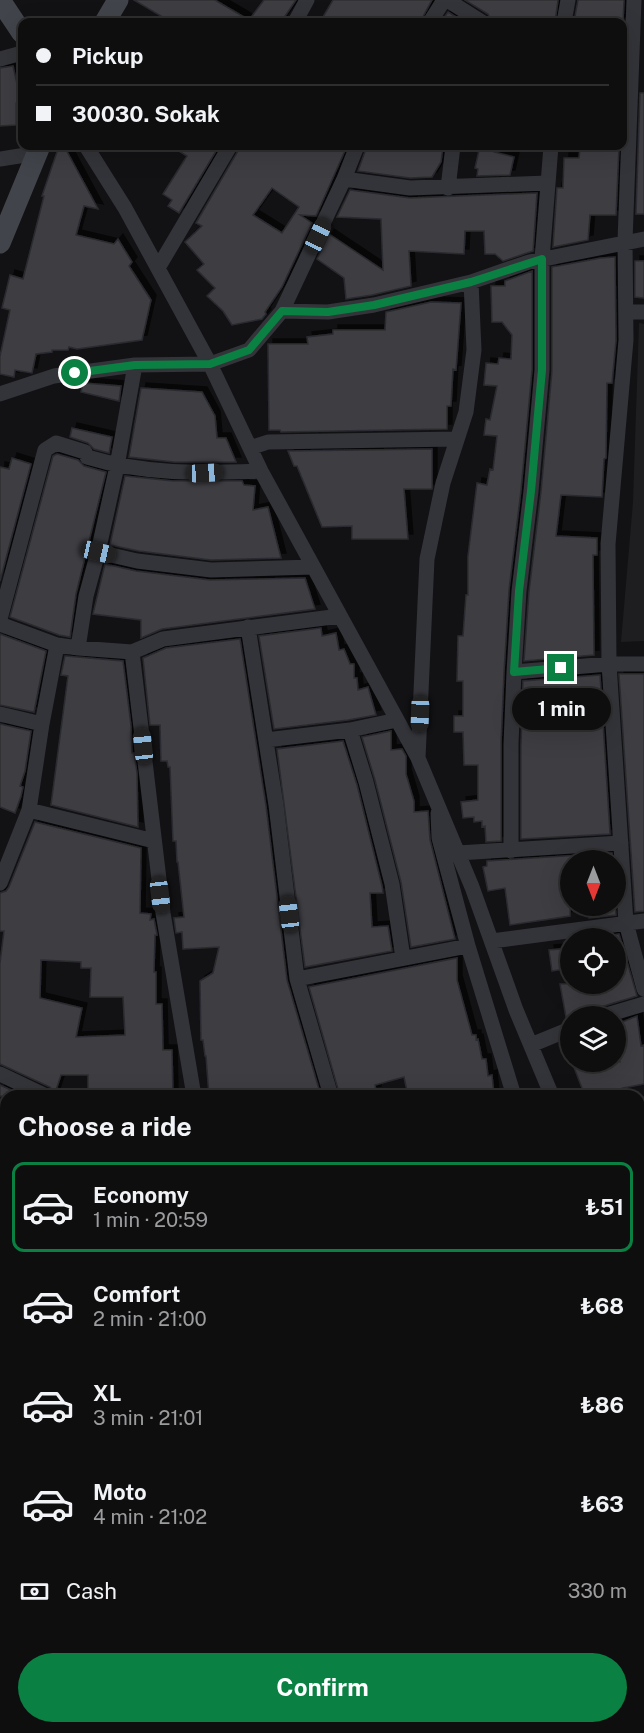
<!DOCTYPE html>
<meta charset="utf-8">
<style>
:root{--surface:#0e0e0f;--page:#1c1c1d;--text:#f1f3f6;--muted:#9b9c9e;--line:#2e2e2f;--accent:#0b8043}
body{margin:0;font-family:"Public Sans",sans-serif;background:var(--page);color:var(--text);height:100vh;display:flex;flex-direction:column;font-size:22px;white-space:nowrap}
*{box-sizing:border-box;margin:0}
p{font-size:20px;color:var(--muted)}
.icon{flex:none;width:33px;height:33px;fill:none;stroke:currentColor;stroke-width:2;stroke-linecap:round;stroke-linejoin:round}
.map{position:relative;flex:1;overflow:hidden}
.side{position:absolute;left:0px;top:1090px;width:645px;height:644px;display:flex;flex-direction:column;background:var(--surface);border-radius:18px 18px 0 0;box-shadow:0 6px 24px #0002,0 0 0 2px var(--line)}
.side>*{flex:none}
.guide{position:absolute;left:18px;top:18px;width:609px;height:132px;border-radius:12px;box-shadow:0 6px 24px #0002,0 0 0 2px var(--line);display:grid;align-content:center;height:132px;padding:0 18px;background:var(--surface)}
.needle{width:39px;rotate:180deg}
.buttons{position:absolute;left:560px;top:850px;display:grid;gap:12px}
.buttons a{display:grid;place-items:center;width:66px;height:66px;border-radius:50%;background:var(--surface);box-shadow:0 6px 24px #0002,0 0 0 2px var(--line);font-size:30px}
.end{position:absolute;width:27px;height:27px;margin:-14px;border:8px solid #0b8043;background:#fff;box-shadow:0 0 0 3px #fff}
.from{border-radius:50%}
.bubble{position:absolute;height:42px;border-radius:21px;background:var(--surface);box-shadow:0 6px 24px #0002,0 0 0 2px var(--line);font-size:20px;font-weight:700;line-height:42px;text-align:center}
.car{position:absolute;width:18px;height:36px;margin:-18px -9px;border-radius:8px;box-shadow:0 0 4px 2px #0007;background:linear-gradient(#222 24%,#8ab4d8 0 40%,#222 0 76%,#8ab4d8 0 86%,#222 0)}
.guide b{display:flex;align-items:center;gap:21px;height:57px;font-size:22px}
.guide b+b{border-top:2px solid var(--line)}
.guide i{width:15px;height:15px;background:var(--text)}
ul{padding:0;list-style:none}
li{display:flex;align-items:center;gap:18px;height:90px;margin:0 12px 9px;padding:0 6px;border:3px solid transparent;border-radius:12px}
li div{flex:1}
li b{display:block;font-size:22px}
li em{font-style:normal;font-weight:700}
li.on{border-color:var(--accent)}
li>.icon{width:54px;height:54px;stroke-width:1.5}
h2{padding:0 18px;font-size:27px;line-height:72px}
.pay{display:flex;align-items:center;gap:15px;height:66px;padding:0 18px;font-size:22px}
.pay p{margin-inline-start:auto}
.cta{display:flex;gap:12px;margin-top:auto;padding:12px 18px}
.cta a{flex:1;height:69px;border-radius:36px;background:var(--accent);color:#fff;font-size:24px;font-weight:700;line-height:69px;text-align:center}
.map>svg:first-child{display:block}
.built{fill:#1e1e21}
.building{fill:#3c3d42;stroke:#2c2c30;stroke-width:1.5;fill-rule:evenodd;filter:url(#shadow)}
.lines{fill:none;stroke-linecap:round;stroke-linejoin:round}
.street{stroke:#333439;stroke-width:15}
.secondary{stroke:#41444a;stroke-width:21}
.route{stroke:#0b8043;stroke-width:8}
</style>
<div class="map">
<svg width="644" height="1733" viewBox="0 0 644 1733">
<defs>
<filter id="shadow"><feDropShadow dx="5" dy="-5" stdDeviation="0" flood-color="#0009"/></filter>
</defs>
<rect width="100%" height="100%" fill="#121214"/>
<path class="built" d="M639 323 644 324V641L621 642 633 502Z"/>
<path class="building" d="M134 0H215L249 20 264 0H296L281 22H171Z
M333 0H432L420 22H320Z
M465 0H558L555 22H492L488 14Z
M578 0H624L623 22 588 21V22H574Z
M448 12 464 22H441Z
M13 66 21 102 16 103V125L0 126V68Z
M640 93H644V214H636Z
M59 146H64L98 209 84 206 76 235 114 244 118 239 132 262 129 266 151 300 142 340 77 349 69 347 68 350H52V352L36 354 32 373 15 370 14 377 0 374V356L10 310 2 308 10 275 23 279 44 196H42Z
M171 146H219L179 213 168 206 172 200 163 194 187 156Z
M240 146H347L316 216 300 215 312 223 282 287 265 312 266 314 262 319 232 325 223 311 207 296 215 288 197 270 204 264 185 242 202 226 196 223 238 151ZM272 188 299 207 282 233 253 215Z
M367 146H443L441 162 432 177 410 178 358 171Z
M480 146H496L494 152 514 157 510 175 477 176 478 169 475 168Z
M604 146H619L616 215H590L588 240 553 247 557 188H563L564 158H579L580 149 604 150Z
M350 190 410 198 537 193 533 251 503 261 495 254H485L484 231H465L464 254 409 251 411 286 372 295 346 299 344 278 317 259 329 234 383 270 381 219 337 217Z
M615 257 616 340 612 383H607L606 458 604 459 602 497 561 495 556 536 597 538V555H593L594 655 524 661 529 592 541 492 552 371V267L601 258Z
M635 261H644V298L635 297Z
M532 271V370L521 490 509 590 504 672 501 744V841L486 842 485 826 482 827V821L474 822V817L463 818 461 802 478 800V765H464L463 732H454V716H463V681H457L458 636H463L466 595H468V556L477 483 487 485 490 469 493 470 497 436 484 435 486 419 490 420 497 386 484 385 486 363 498 364 499 358 511 359 512 335 502 322H492L491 286H505V281Z
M431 302 461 303 456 370 453 369 451 406H447V429L281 432 280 430H269L268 344H308L307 337 333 334V330H385L386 312Z
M83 383 121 386 119 401 81 392Z
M141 388 202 392 215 416 217 438H226L236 462H174L129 457Z
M72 428 112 437 109 453 94 449 88 443 70 437Z
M432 449V489H404L408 539H352V526L322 527 297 466H294L288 451Z
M57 454 78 460 84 466 106 472 76 594 70 637 59 635 10 617 53 456Z
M12 458 31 464 0 581V467L9 469Z
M125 476 173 481H242L244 485 255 486 253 510 268 507 281 558 211 560 139 551 110 545Z
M105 564 136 571 210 580 305 578 315 609 162 629 141 638V620L93 614Z
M321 628 322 636 336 633 339 650 344 649 350 664H354V678H357L358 690 368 687 376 715 348 720 274 729 259 636Z
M0 634 46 651 34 712 0 705Z
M240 639 266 806 287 980 321 1096H209L206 1056H205L203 1040H201L200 981 213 973 219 947 183 949 182 932 176 933 174 918 184 917 178 862H177L176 841H173L170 767H168L167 761H161L160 725H150L143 658 166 648Z
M65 656 123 661 131 726 132 753H134L137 773 138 827 51 805 68 676 61 675Z
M619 674H644V911L635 912Z
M600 675 610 834 521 839V744L523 681Z
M0 724 31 731 25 771 20 786 23 787 21 796 15 813 0 807Z
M391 731V750L402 749 406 756V774L414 801V812L428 811 430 840 455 939 411 947 401 882 375 780 362 737Z
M343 741 357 785 382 886 383 893H370L372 927 388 926 392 951 305 967 277 749Z
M35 822 141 848 140 913 151 914 150 920 154 919 157 935H155L154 972H156V1004H162L163 1050H172L173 1096H88V1075H61L55 1093 50 1087 0 1064V963L4 931H0V893L6 891 9 887ZM41 960 81 962V968H91L90 997H123L125 1035 76 1037 82 1008 40 998Z
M612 853V861H570V916L510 925 505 888 488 891 483 867 487 866V861Z
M615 904 616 915 589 918 588 906H615Z
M619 934 637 996 597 1008 593 1011 591 1017H566L560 984H615V939L591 938Z
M570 948V968L552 971 549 950Z
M457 958V980L472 1035H476V1040L478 1039 482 1059H486L488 1076 492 1075 494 1096H408L404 1077 375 1085 376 1091 340 1096 309 987Z
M637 1016 641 1046 644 1045V1084L623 1088 600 1096H585L572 1062H620L615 1025Z
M0 1085 24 1096H0Z"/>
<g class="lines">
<path class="street" d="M447 0 482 22
M634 0 625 241 626 340 608 544 609 664 626 923 644 989
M295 22 307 0
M430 22 444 0
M564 22 568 0
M0 59 22 53
M86 146 125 208 210 364 261 471 418 758 472 887 516 1010 552 1096
M0 159 38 153
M344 179 410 188 547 183
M448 188 453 146
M158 268 230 146
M282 311 328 312 374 305 471 282 529 262 644 239
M627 312H644
M0 394 54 376 135 365 210 364 249 350 282 311 344 179 357 146
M250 448 268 442 457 439
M98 552 137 561 211 570 313 567
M0 619 45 450 56 443 85 452 87 457C146 475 200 473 261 471
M0 624 57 645 78 648 132 652 163 913 194 1096
M248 627 276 805 297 979 331 1096
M78 648 86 596 98 552 117 466 135 365
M132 652 163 639 340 616
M514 672 609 664H644
M0 714 42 724
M350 730 366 782 392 884 403 958
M266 740 350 730 397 720
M418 758 427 559 443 483 466 412 474 350 471 282
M29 810 154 841
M438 813 439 838 468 946 514 1096
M511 851V744L514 672 519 591 531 491 542 370V259L551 146
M458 853 621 843
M0 883 29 810 42 724 57 645
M492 941 644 921
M297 979 468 946
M600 1017 644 1004
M531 1045 570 1029
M0 1074 46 1096
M639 1105 644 1104
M639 1236 644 1242
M0 1270 3 1262
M639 1378 644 1381
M0 1444 6 1446
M0 1473 6 1460
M639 1511 644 1513
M0 1563 6 1566
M639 1618 644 1621
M639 1688 644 1690
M426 1728 439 1733
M18 1733 21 1728
M210 1733 212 1728
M459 1733 461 1728"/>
<path class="secondary" d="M0 0 22 33
M105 22 118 0
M0 243 40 146
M0 1730 5 1733"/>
</g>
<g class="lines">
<path class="route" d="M75 373 135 365 210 364 249 350 282 311 328 312 374 305 471 282 542 259V370L531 491 519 591 514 672 561 668"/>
</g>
</svg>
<div class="buttons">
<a><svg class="needle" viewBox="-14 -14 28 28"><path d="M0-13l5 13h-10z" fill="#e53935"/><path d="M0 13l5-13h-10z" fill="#9b9c9e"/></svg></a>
<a><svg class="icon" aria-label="locate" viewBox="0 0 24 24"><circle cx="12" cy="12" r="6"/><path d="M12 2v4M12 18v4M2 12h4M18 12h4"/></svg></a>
<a><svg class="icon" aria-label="layers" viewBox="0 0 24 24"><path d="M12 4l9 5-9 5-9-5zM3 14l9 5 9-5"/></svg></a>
</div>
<i class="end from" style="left:75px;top:373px"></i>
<i class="end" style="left:561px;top:668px"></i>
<div class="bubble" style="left:512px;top:688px;width:99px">1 min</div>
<i class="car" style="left:318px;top:236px;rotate:25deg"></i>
<i class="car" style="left:205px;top:473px;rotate:87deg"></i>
<i class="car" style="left:98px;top:552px;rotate:103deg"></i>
<i class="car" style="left:420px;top:714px;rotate:182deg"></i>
<i class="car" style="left:143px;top:746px;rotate:354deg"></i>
<i class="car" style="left:160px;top:895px;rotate:173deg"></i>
<i class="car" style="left:289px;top:914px;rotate:353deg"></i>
<div class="guide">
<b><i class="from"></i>Pickup</b>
<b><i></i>30030. Sokak</b>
</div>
<section class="side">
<h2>Choose a ride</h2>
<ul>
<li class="on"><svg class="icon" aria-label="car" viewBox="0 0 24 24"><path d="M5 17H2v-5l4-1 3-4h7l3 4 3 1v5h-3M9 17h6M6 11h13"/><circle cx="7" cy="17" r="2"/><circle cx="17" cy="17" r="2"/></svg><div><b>Economy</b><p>1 min · 20:59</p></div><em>₺51</em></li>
<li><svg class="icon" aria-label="car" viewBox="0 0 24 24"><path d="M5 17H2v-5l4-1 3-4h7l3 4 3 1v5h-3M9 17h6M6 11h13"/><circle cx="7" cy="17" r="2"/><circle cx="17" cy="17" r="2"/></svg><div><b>Comfort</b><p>2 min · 21:00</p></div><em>₺68</em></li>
<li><svg class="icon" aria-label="car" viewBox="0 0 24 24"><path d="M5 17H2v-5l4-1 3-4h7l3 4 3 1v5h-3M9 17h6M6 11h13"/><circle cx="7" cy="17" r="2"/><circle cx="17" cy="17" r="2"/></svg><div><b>XL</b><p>3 min · 21:01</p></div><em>₺86</em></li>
<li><svg class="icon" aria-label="car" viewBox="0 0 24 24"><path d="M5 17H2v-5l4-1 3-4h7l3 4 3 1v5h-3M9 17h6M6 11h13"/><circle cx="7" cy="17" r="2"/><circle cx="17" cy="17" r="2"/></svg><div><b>Moto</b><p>4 min · 21:02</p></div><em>₺63</em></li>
</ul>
<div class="pay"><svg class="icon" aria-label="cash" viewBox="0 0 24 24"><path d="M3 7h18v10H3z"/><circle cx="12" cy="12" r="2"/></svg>Cash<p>330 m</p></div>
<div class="cta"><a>Confirm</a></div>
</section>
</div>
